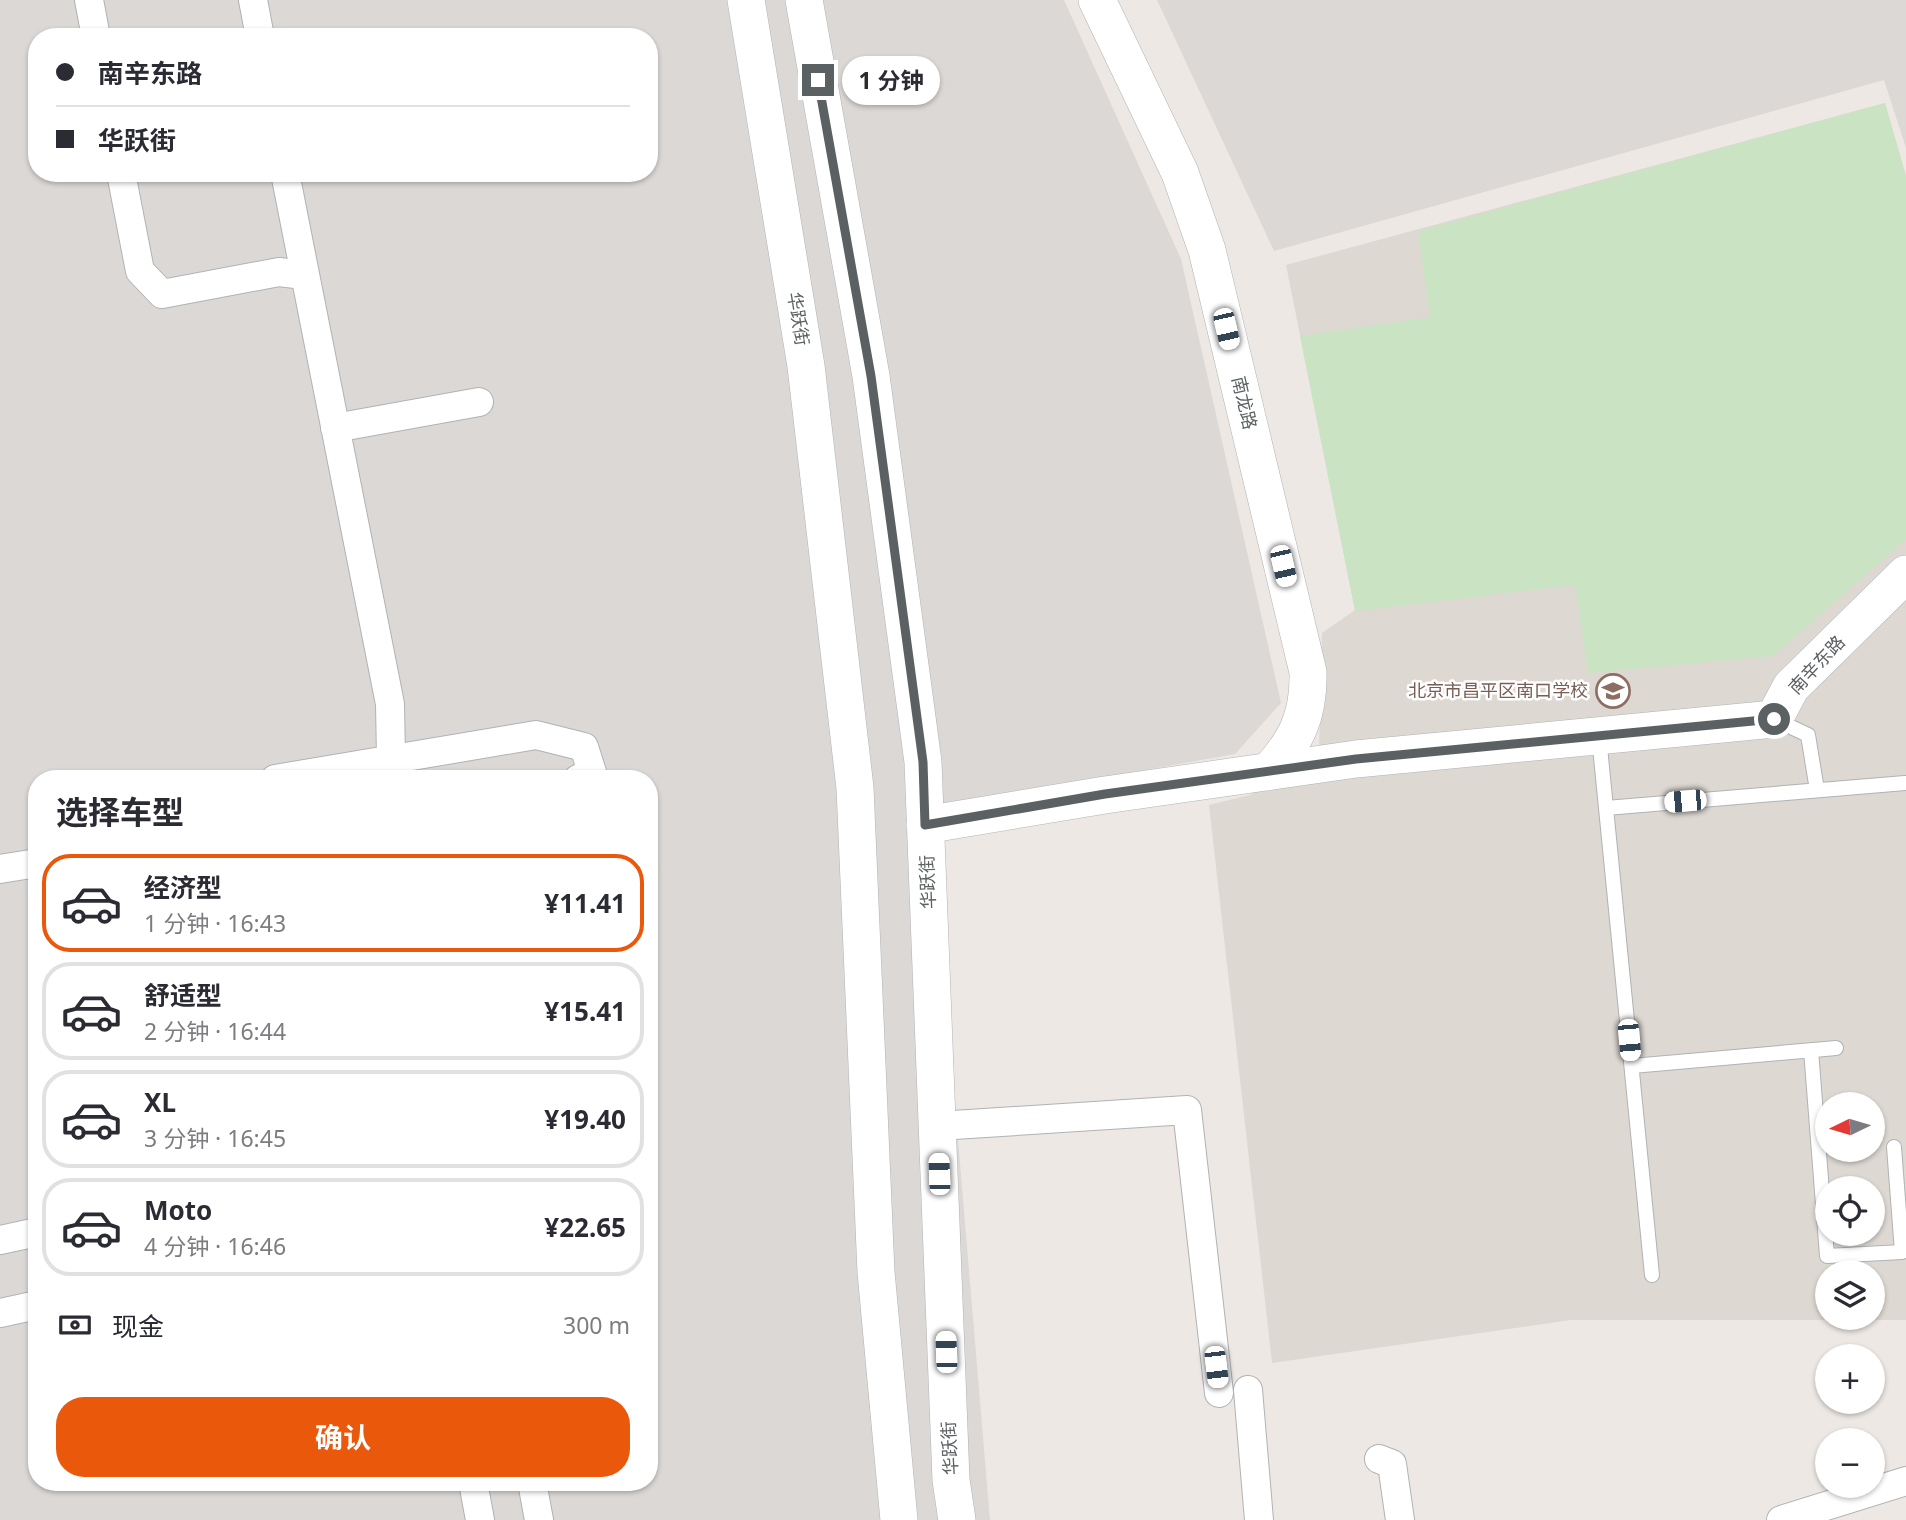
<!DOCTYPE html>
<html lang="zh">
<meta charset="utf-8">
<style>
:root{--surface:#fff;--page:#f2f2f3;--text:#2b2b33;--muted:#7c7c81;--line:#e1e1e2;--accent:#ea580c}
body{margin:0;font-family:"Noto Sans","Noto Sans SC",sans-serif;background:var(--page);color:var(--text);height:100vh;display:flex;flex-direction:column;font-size:26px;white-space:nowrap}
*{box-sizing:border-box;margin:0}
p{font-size:23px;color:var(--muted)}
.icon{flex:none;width:38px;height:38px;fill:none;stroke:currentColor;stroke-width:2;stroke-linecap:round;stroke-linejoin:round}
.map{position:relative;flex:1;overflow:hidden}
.drawer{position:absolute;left:28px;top:770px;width:630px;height:721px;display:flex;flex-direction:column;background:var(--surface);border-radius:28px;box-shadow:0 2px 5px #0004}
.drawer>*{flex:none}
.top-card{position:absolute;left:28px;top:28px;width:630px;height:154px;border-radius:28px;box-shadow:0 2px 5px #0004;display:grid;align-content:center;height:154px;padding:0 28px;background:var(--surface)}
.needle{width:46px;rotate:265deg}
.fabs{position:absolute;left:1815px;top:1092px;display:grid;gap:14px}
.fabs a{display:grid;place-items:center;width:70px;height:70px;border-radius:50%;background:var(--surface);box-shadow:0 2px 5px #0004;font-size:35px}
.end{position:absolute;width:32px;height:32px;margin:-16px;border:9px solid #5b6163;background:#fff;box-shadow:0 0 0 4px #fff}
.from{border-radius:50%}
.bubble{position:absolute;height:49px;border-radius:24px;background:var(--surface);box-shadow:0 2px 5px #0004;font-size:23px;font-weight:700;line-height:49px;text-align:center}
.car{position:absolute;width:21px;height:42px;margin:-21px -10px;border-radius:9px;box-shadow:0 0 5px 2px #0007;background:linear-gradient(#fff 24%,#345 0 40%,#fff 0 76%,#345 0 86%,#fff 0)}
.top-card b{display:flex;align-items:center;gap:24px;height:66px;font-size:26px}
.top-card b+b{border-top:2px solid var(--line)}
.top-card i{width:18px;height:18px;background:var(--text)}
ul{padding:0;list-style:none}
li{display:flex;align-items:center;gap:21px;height:98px;margin:0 14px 10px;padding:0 14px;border:4px solid var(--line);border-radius:28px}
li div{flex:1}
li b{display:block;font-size:26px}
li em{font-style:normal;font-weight:700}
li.selected{border-color:var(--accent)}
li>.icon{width:63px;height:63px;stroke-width:1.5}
h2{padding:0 28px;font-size:32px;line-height:84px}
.pay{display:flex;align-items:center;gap:18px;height:77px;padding:0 28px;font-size:26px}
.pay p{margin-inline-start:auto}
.cta{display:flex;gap:14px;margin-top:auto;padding:14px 28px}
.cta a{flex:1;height:80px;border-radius:28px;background:var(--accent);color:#fff;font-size:28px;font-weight:700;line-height:80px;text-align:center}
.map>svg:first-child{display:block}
.industrial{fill:#dcd8d6;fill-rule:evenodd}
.education{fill:#ddd8d2;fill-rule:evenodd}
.green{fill:#cae3c2}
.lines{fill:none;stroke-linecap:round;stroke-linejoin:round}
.service-casing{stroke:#afb3b5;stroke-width:16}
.minor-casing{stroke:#afb3b5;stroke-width:30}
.tertiary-casing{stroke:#afb3b5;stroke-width:38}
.service{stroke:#fff;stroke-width:14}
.minor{stroke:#fff;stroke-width:28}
.tertiary{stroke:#fff;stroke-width:37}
.route{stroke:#5b6163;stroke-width:9}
.labels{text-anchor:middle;stroke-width:5;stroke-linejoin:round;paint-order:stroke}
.street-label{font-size:18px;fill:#5b6163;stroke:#fff}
.education-label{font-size:18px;fill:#785e54;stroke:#fff;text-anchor:end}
</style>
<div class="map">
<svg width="1906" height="1520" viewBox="0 0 1906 1520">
<rect width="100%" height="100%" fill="#ede8e3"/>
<path class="industrial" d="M0 0H1064L1181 259 1281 703 1235 754 939 807 934 854 990 1520H0ZM37 37H649V173H37ZM37 779H649V1482H37Z
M1157 0H1906V148L1884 80 1274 251Z"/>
<path class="education" d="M1885 103 1906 176V1320H1571L1272 1363 1209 805 1250 795 1319 750 1322 633 1355 610 1286 265ZM1827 1104H1872V1150H1827ZM1827 1188H1872V1234H1827ZM1827 1272H1872V1318H1827Z"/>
<path class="green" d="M1885 103 1906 176V539L1773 656 1588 673 1575 585 1355 611 1300 336 1430 317 1418 231Z"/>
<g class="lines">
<g class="service-casing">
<path id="service" d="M1774 719 1808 735 1817 790
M1599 737 1652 1275
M1606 808 1905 783
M1811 1050 1827 1256 1902 1252 1894 1147
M1632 1066 1836 1048"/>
</g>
<g class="minor-casing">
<path id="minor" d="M89 0 96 37
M253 0 260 37
M121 173 140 271 162 294 279 272 304 275
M285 173 390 704 391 758 396 779
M335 428 479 402
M275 779 536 735 584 747 592 772 578 779
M0 869 37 863
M938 1126 1187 1110 1219 1393
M0 1240 37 1232
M0 1313 37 1305
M1248 1390 1259 1520
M1379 1459 1392 1464 1400 1520
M473 1482 480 1520
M532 1482 539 1520
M1781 1520 1906 1481"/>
</g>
<g class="tertiary-casing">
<path id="tertiary" d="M746 0 806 366 855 788 876 1272 899 1520
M804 0 871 376 923 762 951 1480 957 1520
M1097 0 1180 173 1207 250 1308 672C1309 715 1297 741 1268 772
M925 825 1105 795 1356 759 1774 719 1791 687 1906 574"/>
</g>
<use href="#service" class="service"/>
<use href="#minor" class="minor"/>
<use href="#tertiary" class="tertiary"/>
</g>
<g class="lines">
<path class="route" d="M818 80 871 376 923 762 925 825 1105 794 1356 759 1774 719"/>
</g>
<defs>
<g id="school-ring" transform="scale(1.75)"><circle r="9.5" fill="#fff" stroke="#8d6e63" stroke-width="1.5"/><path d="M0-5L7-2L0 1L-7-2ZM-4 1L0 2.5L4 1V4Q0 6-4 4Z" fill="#8d6e63"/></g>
</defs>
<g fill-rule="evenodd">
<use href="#school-ring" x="1613" y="691"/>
</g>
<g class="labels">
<g class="street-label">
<text transform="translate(798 319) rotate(81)" y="6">华跃街</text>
<text transform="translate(1244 403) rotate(77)" y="6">南龙路</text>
<text transform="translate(1817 665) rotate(-47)" y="6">南辛东路</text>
<text transform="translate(928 882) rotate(-92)" y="6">华跃街</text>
<text transform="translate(950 1448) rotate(-93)" y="6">华跃街</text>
</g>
<g class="education-label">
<text x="1588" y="697">北京市昌平区南口学校</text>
</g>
</g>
</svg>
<div class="fabs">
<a><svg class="needle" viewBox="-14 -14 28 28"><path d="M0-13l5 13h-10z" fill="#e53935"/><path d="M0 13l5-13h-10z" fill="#7c7c81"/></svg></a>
<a><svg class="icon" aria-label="locate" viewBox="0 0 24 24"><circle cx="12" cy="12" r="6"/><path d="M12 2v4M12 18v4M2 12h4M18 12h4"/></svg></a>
<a><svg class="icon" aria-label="layers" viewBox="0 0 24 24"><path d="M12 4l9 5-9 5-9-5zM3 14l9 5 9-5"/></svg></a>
<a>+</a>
<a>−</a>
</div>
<i class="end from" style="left:1774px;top:719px"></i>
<i class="end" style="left:818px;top:80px"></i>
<div class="bubble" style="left:842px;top:56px;width:98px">1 分钟</div>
<i class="car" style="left:1226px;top:329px;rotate:167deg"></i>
<i class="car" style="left:1283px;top:566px;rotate:167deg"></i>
<i class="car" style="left:1685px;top:801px;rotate:265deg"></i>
<i class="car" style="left:1629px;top:1040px;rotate:175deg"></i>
<i class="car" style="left:939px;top:1174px;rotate:358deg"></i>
<i class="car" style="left:946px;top:1352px;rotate:358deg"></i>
<i class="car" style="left:1216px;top:1367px;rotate:173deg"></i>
<div class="top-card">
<b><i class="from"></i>南辛东路</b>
<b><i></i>华跃街</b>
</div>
<section class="drawer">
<h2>选择车型</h2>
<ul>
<li class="selected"><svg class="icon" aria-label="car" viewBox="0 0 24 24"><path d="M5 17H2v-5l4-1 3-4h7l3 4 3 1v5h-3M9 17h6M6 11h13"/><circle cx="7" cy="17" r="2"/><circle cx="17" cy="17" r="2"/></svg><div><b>经济型</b><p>1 分钟 · 16:43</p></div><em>¥11.41</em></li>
<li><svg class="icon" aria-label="car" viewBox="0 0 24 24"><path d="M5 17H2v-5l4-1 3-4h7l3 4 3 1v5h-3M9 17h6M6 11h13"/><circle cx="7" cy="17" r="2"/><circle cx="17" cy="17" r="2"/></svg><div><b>舒适型</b><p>2 分钟 · 16:44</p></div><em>¥15.41</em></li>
<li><svg class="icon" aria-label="car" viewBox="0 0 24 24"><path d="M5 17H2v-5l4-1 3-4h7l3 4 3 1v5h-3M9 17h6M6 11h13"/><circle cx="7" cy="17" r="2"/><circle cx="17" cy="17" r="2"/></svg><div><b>XL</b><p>3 分钟 · 16:45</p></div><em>¥19.40</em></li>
<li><svg class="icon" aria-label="car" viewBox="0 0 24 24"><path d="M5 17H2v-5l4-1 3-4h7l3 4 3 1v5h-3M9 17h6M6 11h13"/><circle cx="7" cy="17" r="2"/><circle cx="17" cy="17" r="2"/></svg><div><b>Moto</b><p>4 分钟 · 16:46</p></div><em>¥22.65</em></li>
</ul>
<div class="pay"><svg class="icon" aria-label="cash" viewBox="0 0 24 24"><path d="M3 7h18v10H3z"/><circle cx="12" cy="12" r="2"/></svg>现金<p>300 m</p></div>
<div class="cta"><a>确认</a></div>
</section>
</div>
